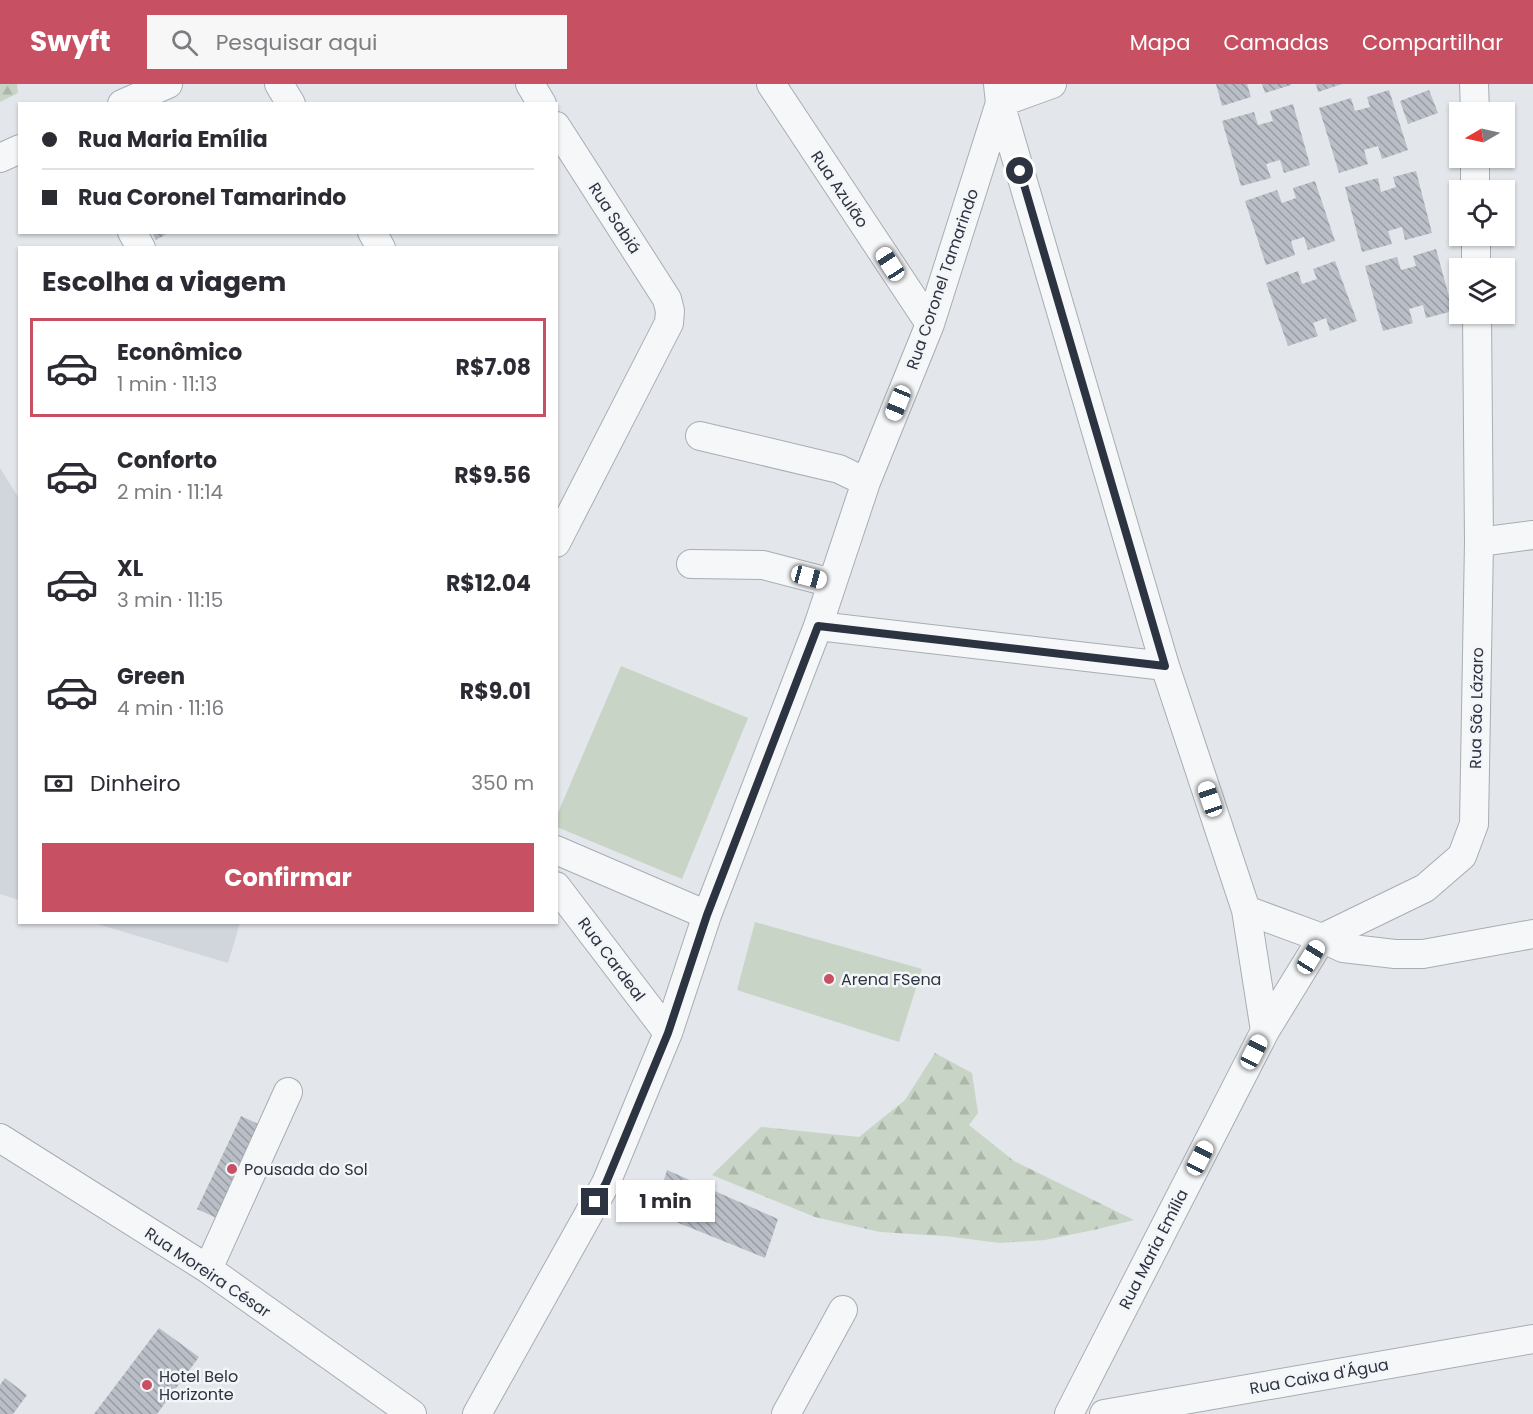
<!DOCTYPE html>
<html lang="pt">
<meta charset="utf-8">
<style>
:root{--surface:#fff;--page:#f7f7f7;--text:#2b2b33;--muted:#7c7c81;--line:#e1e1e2;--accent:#c75063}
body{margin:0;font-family:Poppins,sans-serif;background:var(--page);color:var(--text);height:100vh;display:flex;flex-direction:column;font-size:22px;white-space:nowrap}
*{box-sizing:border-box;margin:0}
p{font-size:20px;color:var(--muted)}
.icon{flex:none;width:33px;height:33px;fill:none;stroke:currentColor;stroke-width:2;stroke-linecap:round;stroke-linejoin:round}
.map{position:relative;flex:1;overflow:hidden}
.drawer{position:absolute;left:18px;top:162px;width:540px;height:678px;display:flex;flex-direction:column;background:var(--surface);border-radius:0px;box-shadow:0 2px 4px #0004}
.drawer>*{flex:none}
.hud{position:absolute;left:18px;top:18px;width:540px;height:132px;border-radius:0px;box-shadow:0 2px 4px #0004;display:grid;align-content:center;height:132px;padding:0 24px;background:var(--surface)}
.needle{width:39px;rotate:261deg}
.fabs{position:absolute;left:1449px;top:18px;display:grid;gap:12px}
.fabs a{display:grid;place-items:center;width:66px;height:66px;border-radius:0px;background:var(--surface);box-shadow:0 2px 4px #0004;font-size:30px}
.end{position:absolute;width:27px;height:27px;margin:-14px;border:8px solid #2c3441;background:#fff;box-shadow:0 0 0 3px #fff}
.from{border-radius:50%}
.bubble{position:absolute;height:42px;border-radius:0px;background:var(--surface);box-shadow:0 2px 4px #0004;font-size:20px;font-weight:700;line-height:42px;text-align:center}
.car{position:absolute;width:18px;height:36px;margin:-18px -9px;border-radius:8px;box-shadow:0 0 4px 2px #0007;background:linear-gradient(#fff 24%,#345 0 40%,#fff 0 76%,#345 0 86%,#fff 0)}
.hud b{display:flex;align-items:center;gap:21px;height:57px;font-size:22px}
.hud b+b{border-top:2px solid var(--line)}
.hud i{width:15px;height:15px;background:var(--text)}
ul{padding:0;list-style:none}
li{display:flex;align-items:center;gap:18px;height:99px;margin:0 12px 9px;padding:0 12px;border:3px solid transparent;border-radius:0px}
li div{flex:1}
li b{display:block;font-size:22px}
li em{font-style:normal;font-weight:700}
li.selected{border-color:var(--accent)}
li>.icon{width:54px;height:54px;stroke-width:1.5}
h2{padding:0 24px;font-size:27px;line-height:72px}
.pay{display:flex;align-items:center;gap:15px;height:66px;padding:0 24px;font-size:22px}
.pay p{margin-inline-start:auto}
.primary-button{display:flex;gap:12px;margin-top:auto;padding:12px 24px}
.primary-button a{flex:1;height:69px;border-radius:0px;background:var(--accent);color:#fff;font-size:24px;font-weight:700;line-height:69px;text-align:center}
header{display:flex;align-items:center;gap:36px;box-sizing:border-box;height:84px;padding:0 30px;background:var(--accent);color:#fff}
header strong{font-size:28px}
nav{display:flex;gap:33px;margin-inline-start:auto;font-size:21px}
.search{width:420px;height:54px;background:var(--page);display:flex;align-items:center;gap:15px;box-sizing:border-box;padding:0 21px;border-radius:0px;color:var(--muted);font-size:22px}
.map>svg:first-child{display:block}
.built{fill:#d1d5dc}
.forest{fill:url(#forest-firs)}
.garden{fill:#c8d4c5}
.building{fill:url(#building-back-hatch)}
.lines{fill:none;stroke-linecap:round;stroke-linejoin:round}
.minor-casing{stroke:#a8adb4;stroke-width:30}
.minor{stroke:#f5f7f9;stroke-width:28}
.route{stroke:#2c3441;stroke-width:8}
.poi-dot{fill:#c75063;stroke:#f3f5f8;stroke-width:2}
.labels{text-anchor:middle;stroke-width:5;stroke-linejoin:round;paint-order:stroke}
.street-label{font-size:16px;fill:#2c3441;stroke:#f3f5f8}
.poi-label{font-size:16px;fill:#2c3441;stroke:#f3f5f8;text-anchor:start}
</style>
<header>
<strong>Swyft</strong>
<div class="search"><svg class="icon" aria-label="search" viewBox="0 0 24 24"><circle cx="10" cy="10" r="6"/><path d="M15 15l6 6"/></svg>Pesquisar aqui</div>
<nav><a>Mapa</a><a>Camadas</a><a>Compartilhar</a></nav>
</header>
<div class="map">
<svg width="1533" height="1330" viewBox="0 0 1533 1330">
<defs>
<pattern id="forest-firs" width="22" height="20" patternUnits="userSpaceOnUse" patternTransform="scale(1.5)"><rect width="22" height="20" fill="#c8d4c5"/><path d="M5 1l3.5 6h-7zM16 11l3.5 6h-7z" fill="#acb7aa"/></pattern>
<pattern id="building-back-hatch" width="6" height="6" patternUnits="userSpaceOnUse" patternTransform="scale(1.5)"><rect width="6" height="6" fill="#babfc7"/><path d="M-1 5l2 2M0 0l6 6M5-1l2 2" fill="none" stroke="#979ca3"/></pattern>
</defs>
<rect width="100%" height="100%" fill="#e3e6ea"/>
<path class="built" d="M0 384 20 416 19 816 0 810Z
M94 839H240L228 879Z"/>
<path class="forest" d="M0 0H17L18 9 0 18Z
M935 969 972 989 978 1029 969 1041 1014 1077 1134 1136 1098 1145 1045 1156 1000 1159 945 1152 880 1148 815 1133 712 1091 761 1043 859 1053 905 1016Z"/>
<path class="garden" d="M621 582 748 634 682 795 557 743V731Z
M755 838 922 885 899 958 737 906Z"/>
<path class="building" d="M1216 0H1247L1251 13 1222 22Z
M1262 0H1291V1L1265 9Z
M1316 0H1342L1318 8Z
M1389 6 1408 66 1382 75 1378 62 1364 66 1368 80 1339 89 1319 24 1351 14 1355 27 1370 23 1367 13Z
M1429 6 1438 29 1408 40 1400 17Z
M1293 20 1310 81 1284 89 1280 76 1266 80 1271 94 1241 102 1222 37 1254 28 1258 41 1273 37 1270 27Z
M1416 87 1432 149 1405 156 1402 143 1388 147 1392 160 1362 168 1345 103 1378 94 1381 108 1396 103 1393 93Z
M1315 97 1335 157 1308 166 1304 153 1291 157 1295 171 1266 181 1245 117 1277 106 1282 119 1296 114 1293 104Z
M152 148H170L156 156Z
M1436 165 1453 227 1426 234 1423 221 1409 225 1413 239 1383 247 1365 182 1397 173 1401 186 1416 182 1413 172Z
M1335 177 1357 237 1330 247 1326 234 1313 239 1318 252 1288 262 1266 199 1298 187 1302 200 1317 195 1313 185Z
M241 1032 267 1044 223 1137 197 1125Z
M667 1086 778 1135 765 1174 654 1129Z
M159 1244 199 1273 157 1330H94Z
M5 1294 27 1311 13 1330H0V1301Z"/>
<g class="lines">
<g class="minor-casing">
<path id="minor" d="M279 0 291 20
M530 0 542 20
M771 0 930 240
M998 0 1000 19 1165 582 1246 826 1265 947 1069 1330
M1474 0 1475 28
M1000 19 1052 0
M122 20 168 0
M556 42 667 215 670 227 669 239 556 459
M0 74 20 65
M1475 74V106
M132 148 141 164
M372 148 381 164
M1476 152V184
M700 352 839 385 866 398
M1479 458 1533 451
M691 480 763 481 832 499
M818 542 1165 582
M556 766 707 831
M556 802 668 949
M1246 826 1322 854 1425 804 1462 772 1474 740 1479 458 1477 230
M1265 947 1322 854 1343 864 1395 870H1423L1533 850
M0 1054 208 1185 412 1330
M208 1185 288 1008
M477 1330 606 1099 668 949 707 831 818 542 866 398 930 240 1000 19
M786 1330 843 1226
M1104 1330 1533 1255"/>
</g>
<use href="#minor" class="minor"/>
</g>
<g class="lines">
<path class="route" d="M595 1118 606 1099 668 949 707 831 818 542 1165 582 1020 87"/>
</g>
<g class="poi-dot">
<circle cx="829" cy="895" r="6"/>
<circle cx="232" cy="1085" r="6"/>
<circle cx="147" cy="1301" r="6"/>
</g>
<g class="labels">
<g class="street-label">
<text transform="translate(840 105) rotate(56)" y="6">Rua Azulão</text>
<text transform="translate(615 134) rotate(57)" y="6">Rua Sabiá</text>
<text transform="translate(942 195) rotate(-71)" y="6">Rua Coronel Tamarindo</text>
<text transform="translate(1476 624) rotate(-89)" y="6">Rua São Lázaro</text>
<text transform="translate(612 875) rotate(53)" y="6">Rua Cardeal</text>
<text transform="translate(1153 1165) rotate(-63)" y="6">Rua Maria Emília</text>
<text transform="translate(208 1188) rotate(34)" y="6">Rua Moreira César</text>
<text transform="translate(1319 1292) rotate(-10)" y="6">Rua Caixa d'Água</text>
</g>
<g class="poi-label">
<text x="841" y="901">Arena FSena</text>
<text x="244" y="1091">Pousada do Sol</text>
<text x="159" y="1298">Hotel Belo<tspan x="159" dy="18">Horizonte</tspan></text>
</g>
</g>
</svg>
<div class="fabs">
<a><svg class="needle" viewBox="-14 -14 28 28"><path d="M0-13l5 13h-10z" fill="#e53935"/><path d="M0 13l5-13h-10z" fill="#7c7c81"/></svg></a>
<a><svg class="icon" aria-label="locate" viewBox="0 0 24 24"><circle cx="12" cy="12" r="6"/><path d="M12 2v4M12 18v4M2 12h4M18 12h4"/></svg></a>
<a><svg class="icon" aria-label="layers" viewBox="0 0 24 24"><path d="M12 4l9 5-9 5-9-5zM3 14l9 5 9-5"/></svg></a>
</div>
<i class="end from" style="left:1020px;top:87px"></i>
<i class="end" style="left:595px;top:1118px"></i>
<div class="bubble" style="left:616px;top:1096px;width:99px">1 min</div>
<i class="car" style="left:890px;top:180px;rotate:327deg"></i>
<i class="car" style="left:898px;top:319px;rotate:202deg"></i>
<i class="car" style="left:809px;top:493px;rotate:105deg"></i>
<i class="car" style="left:1210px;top:715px;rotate:341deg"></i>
<i class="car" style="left:1311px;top:873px;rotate:32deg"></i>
<i class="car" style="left:1254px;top:968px;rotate:27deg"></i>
<i class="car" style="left:1200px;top:1074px;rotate:27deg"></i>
<div class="hud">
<b><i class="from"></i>Rua Maria Emília</b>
<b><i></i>Rua Coronel Tamarindo</b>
</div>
<section class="drawer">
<h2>Escolha a viagem</h2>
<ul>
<li class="selected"><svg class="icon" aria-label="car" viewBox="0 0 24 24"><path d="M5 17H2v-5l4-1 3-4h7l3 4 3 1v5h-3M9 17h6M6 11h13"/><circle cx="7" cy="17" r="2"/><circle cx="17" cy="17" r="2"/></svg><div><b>Econômico</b><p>1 min · 11:13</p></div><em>R$7.08</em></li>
<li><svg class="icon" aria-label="car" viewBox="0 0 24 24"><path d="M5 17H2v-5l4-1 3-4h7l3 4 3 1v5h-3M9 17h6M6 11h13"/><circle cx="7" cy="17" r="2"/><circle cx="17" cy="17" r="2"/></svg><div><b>Conforto</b><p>2 min · 11:14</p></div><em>R$9.56</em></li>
<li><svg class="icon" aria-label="car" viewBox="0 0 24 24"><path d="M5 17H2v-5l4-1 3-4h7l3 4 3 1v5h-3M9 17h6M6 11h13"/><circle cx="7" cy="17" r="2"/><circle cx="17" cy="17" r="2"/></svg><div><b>XL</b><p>3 min · 11:15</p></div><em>R$12.04</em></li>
<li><svg class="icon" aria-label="car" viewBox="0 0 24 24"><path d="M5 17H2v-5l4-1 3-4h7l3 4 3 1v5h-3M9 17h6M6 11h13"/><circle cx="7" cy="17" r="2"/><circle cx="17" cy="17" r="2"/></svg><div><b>Green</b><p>4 min · 11:16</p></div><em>R$9.01</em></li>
</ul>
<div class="pay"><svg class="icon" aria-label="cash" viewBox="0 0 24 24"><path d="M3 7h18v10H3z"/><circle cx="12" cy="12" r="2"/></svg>Dinheiro<p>350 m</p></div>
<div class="primary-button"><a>Confirmar</a></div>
</section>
</div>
